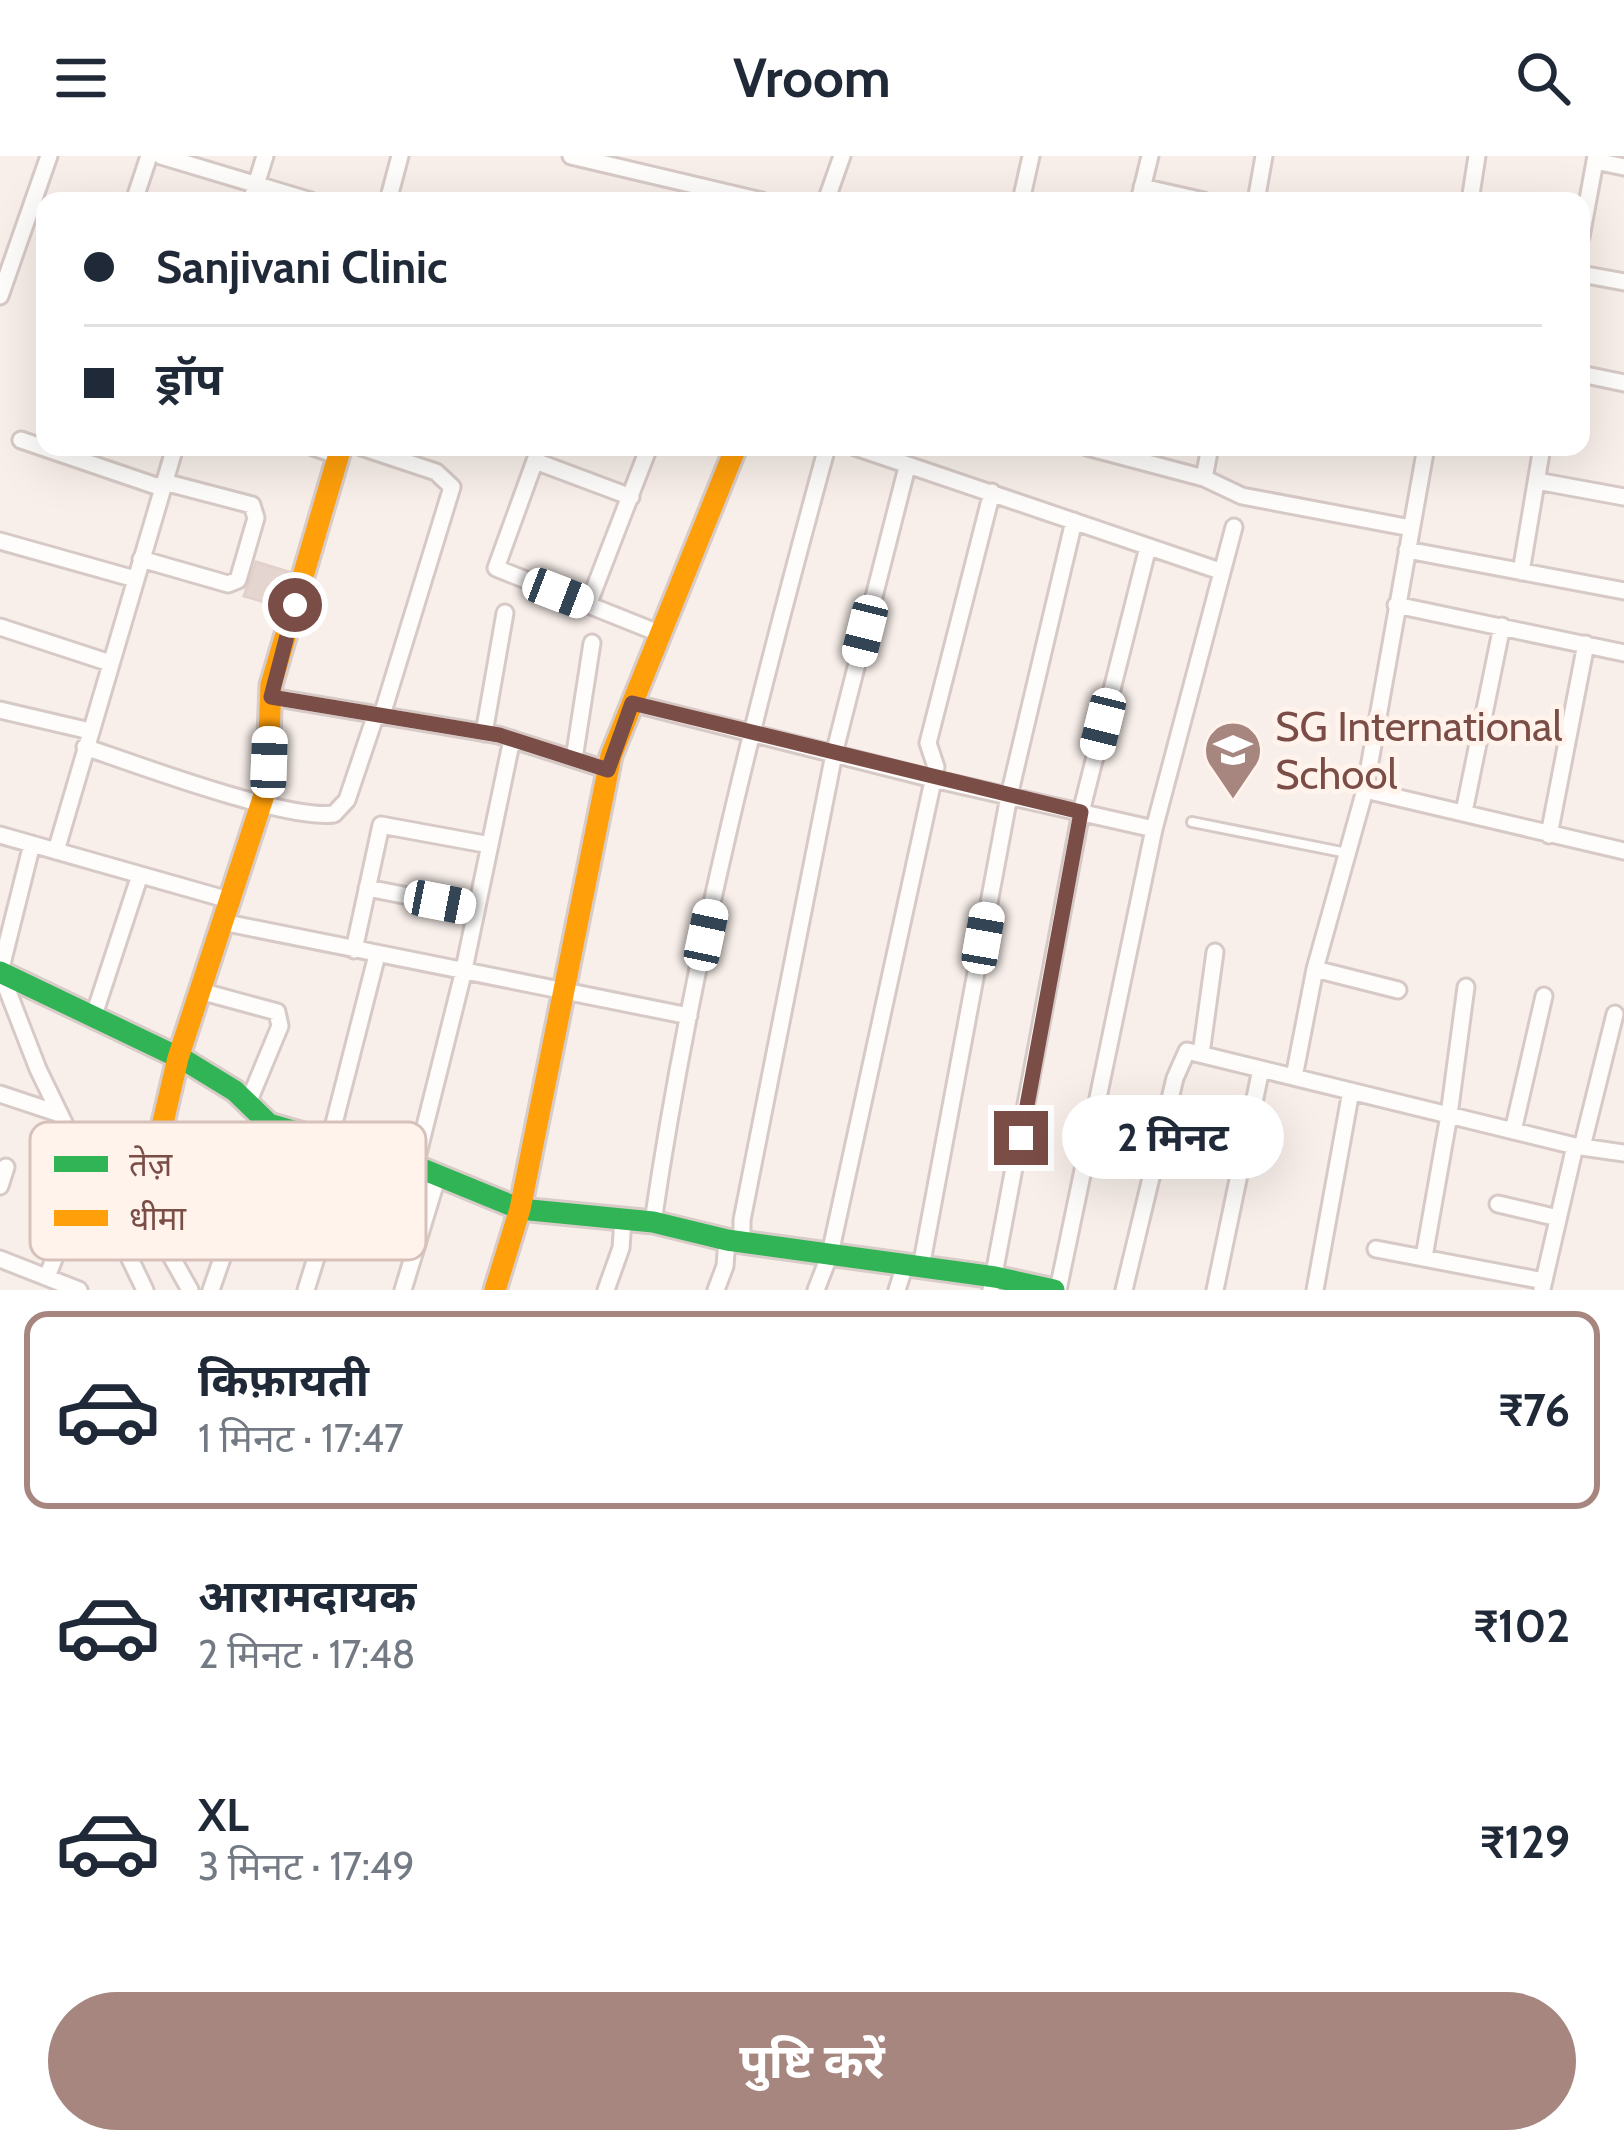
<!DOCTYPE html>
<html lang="hi">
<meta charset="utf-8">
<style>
:root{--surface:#fff;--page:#f2f2f3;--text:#1f2937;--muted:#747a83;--line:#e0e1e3;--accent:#a6867f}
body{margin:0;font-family:Cabin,"Noto Sans Devanagari",sans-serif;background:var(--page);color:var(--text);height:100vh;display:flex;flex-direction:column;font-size:45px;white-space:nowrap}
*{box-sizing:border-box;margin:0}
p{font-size:39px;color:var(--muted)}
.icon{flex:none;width:66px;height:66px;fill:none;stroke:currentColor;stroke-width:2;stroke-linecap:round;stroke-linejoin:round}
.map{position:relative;height:1134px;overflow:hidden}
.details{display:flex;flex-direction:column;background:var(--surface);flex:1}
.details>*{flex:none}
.hud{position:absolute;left:36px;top:36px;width:1554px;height:264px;border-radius:24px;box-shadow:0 12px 48px #0002;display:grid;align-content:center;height:264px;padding:0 48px;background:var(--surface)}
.end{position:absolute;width:54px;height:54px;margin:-27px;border:15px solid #7a4d46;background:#fff;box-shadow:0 0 0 6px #fff}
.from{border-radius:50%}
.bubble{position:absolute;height:84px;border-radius:42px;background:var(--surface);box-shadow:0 12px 48px #0002;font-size:39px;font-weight:700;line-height:84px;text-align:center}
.car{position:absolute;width:36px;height:72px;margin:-36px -18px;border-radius:15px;box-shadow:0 0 9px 3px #0007;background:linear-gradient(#fff 24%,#345 0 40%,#fff 0 76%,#345 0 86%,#fff 0)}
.hud b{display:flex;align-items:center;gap:42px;height:114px;font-size:45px}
.hud b+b{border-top:3px solid var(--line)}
.hud i{width:30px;height:30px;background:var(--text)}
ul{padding:21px 0 0;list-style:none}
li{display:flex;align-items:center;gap:36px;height:198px;margin:0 24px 18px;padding:0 24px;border:6px solid transparent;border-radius:24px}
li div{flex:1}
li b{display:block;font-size:45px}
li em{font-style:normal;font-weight:700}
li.on{border-color:var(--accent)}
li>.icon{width:108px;height:108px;stroke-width:1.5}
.button{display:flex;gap:24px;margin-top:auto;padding:24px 48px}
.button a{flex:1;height:138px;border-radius:72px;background:var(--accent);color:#fff;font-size:48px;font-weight:700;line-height:138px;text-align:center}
header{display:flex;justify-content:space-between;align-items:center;height:156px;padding:0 48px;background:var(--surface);font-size:54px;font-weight:700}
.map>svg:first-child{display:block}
.building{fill:#e5d5d1;stroke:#e2d0cb;stroke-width:3}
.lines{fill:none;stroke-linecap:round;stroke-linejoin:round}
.lane-casing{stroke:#d7cac6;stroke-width:14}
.street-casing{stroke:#d7cac6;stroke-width:21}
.fast-casing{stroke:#d9ccc8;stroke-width:27}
.slow-casing{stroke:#d9ccc8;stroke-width:27}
.lane{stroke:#fefdfc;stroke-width:8}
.street{stroke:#fefdfc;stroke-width:15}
.fast{stroke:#30b455;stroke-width:21}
.slow{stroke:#ff9f0a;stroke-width:21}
.route{stroke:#7a4d46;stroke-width:15}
.labels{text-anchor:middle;stroke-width:10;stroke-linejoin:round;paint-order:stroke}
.poi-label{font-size:42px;fill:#7a4d46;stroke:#fff3ec;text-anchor:start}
.key{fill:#fff3ec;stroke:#d7c1ba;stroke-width:3}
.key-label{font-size:33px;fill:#7a4d46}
</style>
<header><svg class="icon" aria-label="menu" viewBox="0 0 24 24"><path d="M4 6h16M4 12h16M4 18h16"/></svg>Vroom<svg class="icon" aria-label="search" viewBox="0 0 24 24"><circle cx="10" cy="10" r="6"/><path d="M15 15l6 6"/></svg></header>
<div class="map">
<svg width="1624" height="1134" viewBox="0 0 1624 1134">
<rect width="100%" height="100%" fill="#f8efea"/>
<path class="building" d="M256 406 289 416 278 450 244 440Z"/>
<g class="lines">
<g class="lane-casing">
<path id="lane" d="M1192 666 1347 697"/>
</g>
<g class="street-casing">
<path id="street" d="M161 0 311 45
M571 0 762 45
M1595 5 1624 11
M1142 31 1204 45
M134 45 149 0
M251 45 265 0
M388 45 400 0
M826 45 842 0
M1021 45 1031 0
M1139 45 1150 0
M1256 45 1264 0
M1470 45 1477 0
M1581 81 1596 0
M1581 118 1624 126
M0 140 49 0
M1581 218 1624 227
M21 284 162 332
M313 291 339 300
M361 291 436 316 452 331 382 559
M540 291 496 412 661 478
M855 291 1220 415
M1087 291 1204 322 1242 340 1411 372
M535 305 631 341
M1204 322 1210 291
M1537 325 1624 341
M0 385 135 423
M1407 394 1624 435
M141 403 228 428 238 424 256 362 252 349 164 326
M1521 416 1542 291
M588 449 649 291
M1396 449 1624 497
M0 471 110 507
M271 541 498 579 608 614
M632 547 933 623 1154 673
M0 554 90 575
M484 577 505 457
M85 591C138 609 285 664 334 658L347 644 376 558
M574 603 592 487
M1365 634 1624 695
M1464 656 1502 470
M0 679 229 744
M1549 679 1586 488
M56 695 175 291
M367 732 476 753
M222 766 689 860
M354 794 381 669 490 689
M1315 813 1398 834
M0 815 38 913 145 1134
M0 816 32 688
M200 835 277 856 280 870 248 947
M94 859 140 719
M1201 898 1215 796
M1294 921 1315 813 1365 634 1426 291
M0 938 60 958
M1513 975 1544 840
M329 987 377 799
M1582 991 1615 858
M415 1010 463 818 512 583
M0 1030 6 1011
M1498 1048 1558 1062
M143 1050 190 1134
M653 1066C691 804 757 547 827 291
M742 1086V1064L834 598 907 311
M1376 1093 1544 1125
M1424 1101 1449 959 1466 831
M0 1103 79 1134
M921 1111 1009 640 1074 365
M47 1121 74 1052
M1542 1133 1575 990
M211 1134 269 968
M306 1134 350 993
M403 1134 438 1019
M606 1134 621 1092 623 1064
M716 1134 725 1110 727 1084
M816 1134 830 1098 936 611 928 587 992 336
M897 1134 905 1109
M991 1134 1081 656 1148 391
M1058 1134 1154 673 1234 371
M1124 1134 1175 922 1187 895 1575 990 1624 997
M1215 1134 1261 913
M1315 1134 1351 935"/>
</g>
<g class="fast-casing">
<path id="fast" d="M0 816 186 905 235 935 269 968 415 1010 520 1053 653 1066 727 1084 995 1121 1054 1134"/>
</g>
<g class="slow-casing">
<path id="slow" d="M122 1086 141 1061 178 902 267 630 271 529 341 291
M495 1134 520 1053 611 600 736 291"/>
</g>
<use href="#lane" class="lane"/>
<use href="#street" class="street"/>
<use href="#fast" class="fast"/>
<use href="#slow" class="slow"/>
</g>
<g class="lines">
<path class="route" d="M295 449 271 541 499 579 608 614 632 547 1081 656 1021 982"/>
</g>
<defs>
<g id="school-pin" transform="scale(3)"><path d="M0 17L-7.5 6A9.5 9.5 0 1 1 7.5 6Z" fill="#a6867f" stroke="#fff3ec"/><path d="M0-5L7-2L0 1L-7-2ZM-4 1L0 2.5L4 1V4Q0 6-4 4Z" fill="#fff"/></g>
</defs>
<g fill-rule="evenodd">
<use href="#school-pin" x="1233" y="594"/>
</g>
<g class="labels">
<g class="poi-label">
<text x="1275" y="585">SG International<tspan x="1275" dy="48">School</tspan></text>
</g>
</g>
<rect x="30" y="966" width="396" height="138" rx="18" class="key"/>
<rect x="54" y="1000" width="54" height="16" fill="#30b455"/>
<rect x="54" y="1054" width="54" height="16" fill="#ff9f0a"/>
<g class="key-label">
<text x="129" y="1020">तेज़</text>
<text x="129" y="1074">धीमा</text>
</g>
</svg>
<i class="end from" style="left:295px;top:449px"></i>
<i class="end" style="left:1021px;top:982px"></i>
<div class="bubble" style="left:1062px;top:939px;width:222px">2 मिनट</div>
<i class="car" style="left:558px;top:437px;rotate:111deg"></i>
<i class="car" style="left:865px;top:475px;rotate:194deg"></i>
<i class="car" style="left:1103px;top:568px;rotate:194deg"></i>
<i class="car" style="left:269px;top:606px;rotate:2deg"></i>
<i class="car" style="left:440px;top:746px;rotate:101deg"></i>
<i class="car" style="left:706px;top:779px;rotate:12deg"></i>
<i class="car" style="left:983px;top:782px;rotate:10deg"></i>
<div class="hud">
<b><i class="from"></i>Sanjivani Clinic</b>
<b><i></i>ड्रॉप</b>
</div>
</div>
<section class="details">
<ul>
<li class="on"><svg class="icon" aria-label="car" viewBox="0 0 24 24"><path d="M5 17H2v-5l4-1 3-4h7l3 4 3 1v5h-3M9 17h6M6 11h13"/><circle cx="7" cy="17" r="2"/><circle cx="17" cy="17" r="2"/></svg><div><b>किफ़ायती</b><p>1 मिनट · 17:47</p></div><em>₹76</em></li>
<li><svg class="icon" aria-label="car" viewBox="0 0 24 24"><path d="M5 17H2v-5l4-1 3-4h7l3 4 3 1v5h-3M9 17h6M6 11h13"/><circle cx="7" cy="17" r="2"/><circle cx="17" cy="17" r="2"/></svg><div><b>आरामदायक</b><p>2 मिनट · 17:48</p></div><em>₹102</em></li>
<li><svg class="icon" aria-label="car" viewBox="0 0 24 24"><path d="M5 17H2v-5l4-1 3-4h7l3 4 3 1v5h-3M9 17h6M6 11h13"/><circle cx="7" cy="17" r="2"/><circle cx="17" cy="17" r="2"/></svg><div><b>XL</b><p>3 मिनट · 17:49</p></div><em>₹129</em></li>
</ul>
<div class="button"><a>पुष्टि करें</a></div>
</section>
